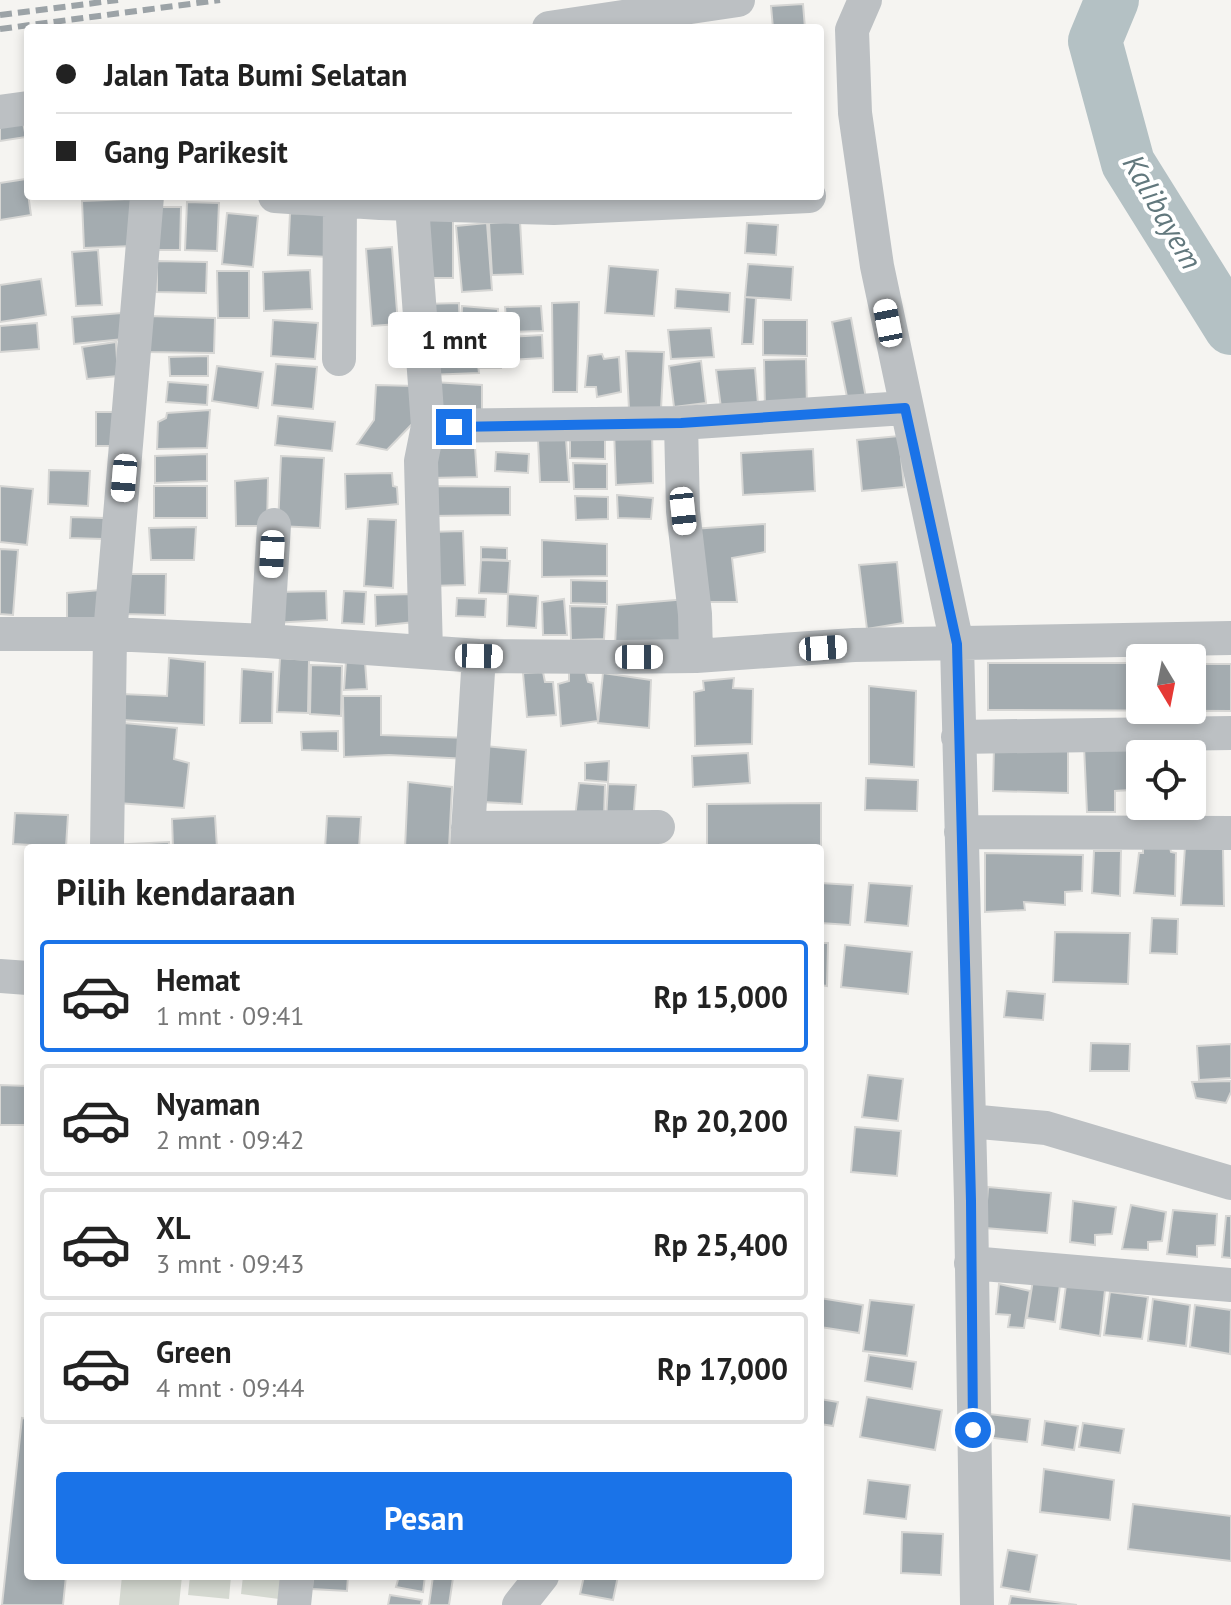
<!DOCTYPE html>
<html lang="id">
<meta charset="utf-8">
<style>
:root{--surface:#fff;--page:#f6f6f6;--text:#222;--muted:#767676;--line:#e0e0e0;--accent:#1a73e8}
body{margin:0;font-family:"PT Sans",sans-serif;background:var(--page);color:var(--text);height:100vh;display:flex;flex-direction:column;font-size:30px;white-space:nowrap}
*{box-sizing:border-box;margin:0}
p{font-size:26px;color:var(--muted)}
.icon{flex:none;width:44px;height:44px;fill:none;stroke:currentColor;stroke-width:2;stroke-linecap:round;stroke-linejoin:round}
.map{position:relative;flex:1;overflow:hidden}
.side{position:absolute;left:24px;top:844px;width:800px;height:736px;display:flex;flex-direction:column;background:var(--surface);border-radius:8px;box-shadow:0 4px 12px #0003}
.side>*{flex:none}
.banner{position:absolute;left:24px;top:24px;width:800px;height:176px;border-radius:8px;box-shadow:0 4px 12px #0003;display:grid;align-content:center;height:176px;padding:0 32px;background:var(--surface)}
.needle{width:52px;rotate:170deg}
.controls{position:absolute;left:1126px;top:644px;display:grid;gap:16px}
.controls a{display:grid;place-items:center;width:80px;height:80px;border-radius:8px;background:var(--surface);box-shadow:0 4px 12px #0003;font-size:40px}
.end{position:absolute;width:36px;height:36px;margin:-18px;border:10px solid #1a73e8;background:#fff;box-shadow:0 0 0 4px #fff}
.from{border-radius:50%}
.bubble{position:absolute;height:56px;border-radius:8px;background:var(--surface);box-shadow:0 4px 12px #0003;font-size:26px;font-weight:600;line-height:56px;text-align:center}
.car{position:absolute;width:24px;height:48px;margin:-24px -12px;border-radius:10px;box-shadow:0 0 6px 2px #0007;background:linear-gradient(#fff 24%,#345 0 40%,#fff 0 76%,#345 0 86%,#fff 0)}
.banner b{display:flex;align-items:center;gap:28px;height:76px;font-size:30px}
.banner b+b{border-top:2px solid var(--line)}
.banner i{width:20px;height:20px;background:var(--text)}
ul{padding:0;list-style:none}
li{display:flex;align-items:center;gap:24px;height:112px;margin:0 16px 12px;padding:0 16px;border:4px solid var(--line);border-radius:8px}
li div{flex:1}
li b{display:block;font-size:30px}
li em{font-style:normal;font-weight:600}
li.selected{border-color:var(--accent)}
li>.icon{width:72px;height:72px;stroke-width:1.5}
h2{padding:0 32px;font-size:36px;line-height:96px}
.action{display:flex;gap:16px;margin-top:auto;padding:16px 32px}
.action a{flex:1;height:92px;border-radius:8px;background:var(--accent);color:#fff;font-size:32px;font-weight:600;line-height:92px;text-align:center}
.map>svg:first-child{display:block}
.green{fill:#d5d9d1}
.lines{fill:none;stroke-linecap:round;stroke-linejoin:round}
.river{stroke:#b4c1c4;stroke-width:54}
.building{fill:#a4acb0;stroke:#d6d6d4;stroke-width:2}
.minor{stroke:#bcc0c3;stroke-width:34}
.rail{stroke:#9ca3a7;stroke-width:6;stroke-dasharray:12 6;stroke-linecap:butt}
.route{stroke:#1a73e8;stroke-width:10}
.labels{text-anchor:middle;stroke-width:8;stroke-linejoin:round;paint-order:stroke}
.water-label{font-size:30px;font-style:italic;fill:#62787d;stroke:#fff}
</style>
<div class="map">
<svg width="1231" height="1605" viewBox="0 0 1231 1605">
<rect width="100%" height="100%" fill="#f5f4f1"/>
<path class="green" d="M122 1576H182L179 1605H119Z
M190 1576H231L229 1599 188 1595Z
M243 1576H290L287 1600 241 1594Z"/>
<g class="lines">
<path class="river" d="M1112 0 1095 41 1128 163 1231 328"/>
</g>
<path class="building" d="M803 4 805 28H773L771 6Z
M21 113 26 137 0 141V116Z
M26 179 31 215 0 220V183Z
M131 199 133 246 84 248 82 201Z
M187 202 219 203 217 251 185 250Z
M151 207H181L180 250H151Z
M227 213 258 216 253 267 222 264Z
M290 213 331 214 329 257 288 255Z
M418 213H453V278H419Z
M520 221 523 274 492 275 489 223Z
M487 223 492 290 462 292 456 226Z
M747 223 778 225 776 255 745 253Z
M392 247 398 324 372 326 366 249Z
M98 250 102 305 76 306 72 252Z
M157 261 207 262 206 293 157 292Z
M748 264 793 267 791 300 745 297Z
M609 266 658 270 654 316 605 313Z
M310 270 312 309 264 311 263 272Z
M217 271H249V318H218Z
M41 279 46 315 0 322V285Z
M676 289 730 293 729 312 675 308Z
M745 297 756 298 753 344H742Z
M579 302 577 392H553L552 303Z
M459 303 460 331 423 333 422 304Z
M462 306 498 309 497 335 461 332Z
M541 306 543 331 507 332 505 307Z
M122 313 124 339 74 344 72 317Z
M148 316 215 318 214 353 147 352Z
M851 318 866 398 848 402 832 322Z
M273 320 318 323 315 359 271 356Z
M763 320H807V356L763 355Z
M37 323 39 349 0 352V326Z
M711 328 714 357 671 359 668 330Z
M542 335 543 358 509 360 508 337Z
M475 338 479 373 427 375 426 344Z
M479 341H500L501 368H480Z
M116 342 118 376 87 379 82 347Z
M626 351 664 352 661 409H629Z
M602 354 604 359 619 357 621 392 597 397 596 387H585L588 356Z
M208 356V376H170L169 357Z
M806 359 807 408 765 409 764 360Z
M701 361 706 403 674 407 669 366Z
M276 364 317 367 313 409 272 405Z
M217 366 263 372 258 408 212 401Z
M755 368 758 404 721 408 716 370Z
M168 382 208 385 207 405 166 402Z
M433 382 482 385V416L432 415Z
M376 385 415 386 414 422 387 450 357 444 374 420Z
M210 410 207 448 157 449 158 422 166 418 167 413Z
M96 412H124L125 446H96Z
M278 416 335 422 332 451 275 445Z
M652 429 653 483 616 485 614 430Z
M570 431 605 432V459L570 458Z
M899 436 904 487 862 491 857 440Z
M566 439 569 482H540L538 440Z
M431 443 475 447 477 477 431 478Z
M813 449 815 491 743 495 741 453Z
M496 452 529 454 528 473 495 471Z
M207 454V481L155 483V456Z
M281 456 324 458 320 528 278 526Z
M573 463 607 464V489H574Z
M49 470 90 471 88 506 48 504Z
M392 473 393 486 397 487 398 504 346 509 345 474Z
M268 478 267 526H236L235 481Z
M0 486 33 489 27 545 0 542Z
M154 486H207V518H154Z
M431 486 510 487V515L431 516Z
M617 495 653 498 651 519 618 518Z
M575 496 608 497V519L576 520Z
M71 517 104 518 103 539 70 538Z
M368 519 396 520 393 588 364 586Z
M765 524V552L732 558 737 602H697L692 529Z
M196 527 194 560H151L149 528Z
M463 531 465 585 430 586 428 532Z
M542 540 607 544V576L542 577Z
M481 547 507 548V560L481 559Z
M0 549 18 550 13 615 0 614Z
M481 560 510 561 508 594 479 593Z
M897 562 903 623 867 629 859 565Z
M127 574H166L165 615 124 614Z
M571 580 607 581V604L571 603Z
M100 590V620L67 622V593Z
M326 591 327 620 271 623 274 592Z
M344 591 366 592 364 624 342 623Z
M413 594 415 622 376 626 375 595Z
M508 594 538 596 536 628 507 626Z
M457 598 486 599 485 617 456 616Z
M564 599 567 635H543L542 602Z
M687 599 688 646H615L617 605Z
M570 606 606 607 604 639 571 640Z
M169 658 205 662 204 725 122 720V694L167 696Z
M280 658 309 660 308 713 277 712Z
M346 661 365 662 367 689 344 690Z
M988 663H1140V710H1192V664H1231V711L988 710Z
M311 665 342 666 341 716 310 714Z
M242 669 273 672 272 723H240Z
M585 670 588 682 593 683 598 721 561 726 558 684 569 681V672Z
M543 672 545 682H553L556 715 527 717 523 673Z
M603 673 651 680 649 728 598 723Z
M734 678 733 688 753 689 752 744 695 746 694 692 704 690 703 681Z
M869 686 916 691 914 767 869 764Z
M343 696H381V735L469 738V759L389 755 344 757Z
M124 723 177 728 174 759 189 763 184 808 118 803Z
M338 731V751L302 750 301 732Z
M485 746 526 750 522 804 482 802Z
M994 746 1068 747V793L993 791Z
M1084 746H1130L1131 790 1115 791V812H1087Z
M748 753 750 783 693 787 692 756Z
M609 761 608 782 585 780V763Z
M866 778 918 780 917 811 865 810Z
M408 782 452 787 449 848H405Z
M579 783 605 785 604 818H575Z
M608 784 636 785 633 823 606 821Z
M821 803V852L820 848H707V804Z
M15 813 68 815 66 847 13 844Z
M215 816 217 848H173L172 819Z
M327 816 361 817 359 848H325Z
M1143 841 1169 843 1171 852 1176 853 1175 896 1134 893 1139 853H1143Z
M169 842V848H110V845Z
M1185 847 1223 849 1224 906 1181 905Z
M1094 851H1121L1120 896 1092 893Z
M985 853 1083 855 1082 891 1065 892V905L1024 902 1025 910 985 912Z
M820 883 853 885 850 925 820 923Z
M869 883 912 886 908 926 865 922Z
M1152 918 1178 919 1177 954 1150 953Z
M1055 932 1130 933 1128 984 1053 982Z
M820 943H828L827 986 820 985Z
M845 945 912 952 908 994 841 987Z
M1007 991 1045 994 1043 1020 1004 1017Z
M1091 1043 1130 1044 1129 1071H1090Z
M1231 1044V1078L1199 1080 1197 1046Z
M868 1075 903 1079 898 1121 862 1117Z
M1231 1081V1092L1226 1103 1196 1098 1192 1082Z
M0 1085 28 1086V1125H0Z
M855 1127 901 1131 897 1176 851 1172Z
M988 1187 1051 1193 1047 1233 985 1228Z
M1073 1201 1116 1207 1112 1234 1095 1235V1245L1070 1242Z
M1131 1205 1166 1212 1162 1241 1148 1242V1250L1122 1249Z
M1173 1210 1217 1214 1215 1245 1197 1246V1257L1167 1254Z
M1226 1216H1231V1258L1222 1257Z
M1033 1280 1060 1285 1055 1322 1027 1318Z
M999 1284 1030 1291 1024 1328 1008 1327 1010 1315 996 1314Z
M1066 1285 1105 1290 1100 1336 1060 1329Z
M1110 1292 1148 1297 1142 1339 1104 1335Z
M820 1298 863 1305 859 1333 820 1327Z
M1153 1299 1190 1305 1186 1346 1148 1341Z
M870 1300 914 1305 907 1356 863 1351Z
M1195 1305 1231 1310 1230 1354 1190 1347Z
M869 1355 916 1362 912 1389 865 1381Z
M867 1397 942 1410 935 1450 860 1437Z
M820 1399 838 1402 833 1426 820 1424Z
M981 1413 1030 1419 1027 1442 978 1436Z
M22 1418 28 1419V1576H66L63 1605H2Z
M1045 1421 1078 1426 1074 1450 1042 1445Z
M1083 1423 1124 1429 1120 1453 1079 1447Z
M1044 1469 1114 1480 1110 1520 1040 1512Z
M868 1480 910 1485 906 1519 864 1514Z
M1133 1504 1231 1516V1561L1128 1549Z
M902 1532 943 1534 941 1575 901 1573Z
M1008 1550 1037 1555 1030 1592 1001 1587Z
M313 1576H348L347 1591 312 1589Z
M399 1576H425L423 1592 396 1587Z
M433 1576 453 1578 449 1605H429Z
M584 1576H618L613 1600 580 1594Z
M390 1595 422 1600 421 1605H388Z
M1011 1596 1077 1605H1009Z"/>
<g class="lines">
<path class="minor" d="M865 0 852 30 855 113 877 266 957 644 971 1201 977 1605
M549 28 738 0
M0 112 28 108
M275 196 380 203 554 208 809 196
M412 205 428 426 421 461 426 652
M339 359 340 201
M681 423 683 511 695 614 696 656
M428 426 681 423 905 408
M0 634H110L267 641 479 656 611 657 696 656 854 645 1231 638
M267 641 274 525
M958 737 1231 733
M468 828 658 827
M961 832 1231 833
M107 848 110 634 147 196
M467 848 479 656
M0 976 28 978
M969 1121 1046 1128 1231 1183
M971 1263 1231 1285
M294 1605 297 1576
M519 1605 542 1576"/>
<path class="rail" d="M0 15 118 0
M0 29 220 0"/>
</g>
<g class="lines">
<path class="route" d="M454 427 681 423 905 408 957 644 971 1201 973 1430"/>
</g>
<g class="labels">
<g class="water-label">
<text transform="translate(1162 212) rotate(60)" y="10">Kalibayem</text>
</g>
</g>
</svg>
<div class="controls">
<a><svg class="needle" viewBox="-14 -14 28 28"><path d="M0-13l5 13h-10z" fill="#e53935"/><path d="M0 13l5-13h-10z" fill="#767676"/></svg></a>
<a><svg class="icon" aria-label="locate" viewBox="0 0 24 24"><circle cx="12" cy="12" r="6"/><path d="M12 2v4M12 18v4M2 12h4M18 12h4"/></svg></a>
</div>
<i class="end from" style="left:973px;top:1430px"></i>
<i class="end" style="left:454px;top:427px"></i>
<div class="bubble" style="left:388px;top:312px;width:132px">1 mnt</div>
<i class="car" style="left:888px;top:323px;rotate:349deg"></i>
<i class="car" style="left:124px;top:478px;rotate:185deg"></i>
<i class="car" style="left:683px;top:511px;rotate:174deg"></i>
<i class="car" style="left:272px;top:554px;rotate:183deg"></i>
<i class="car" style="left:823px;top:648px;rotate:86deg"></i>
<i class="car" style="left:479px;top:656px;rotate:91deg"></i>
<i class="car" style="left:639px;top:657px;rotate:90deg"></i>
<div class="banner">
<b><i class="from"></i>Jalan Tata Bumi Selatan</b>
<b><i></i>Gang Parikesit</b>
</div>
<section class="side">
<h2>Pilih kendaraan</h2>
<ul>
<li class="selected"><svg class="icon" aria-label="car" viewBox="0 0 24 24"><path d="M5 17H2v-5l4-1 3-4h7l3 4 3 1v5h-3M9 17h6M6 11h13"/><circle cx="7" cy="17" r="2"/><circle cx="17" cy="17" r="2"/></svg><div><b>Hemat</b><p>1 mnt · 09:41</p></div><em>Rp 15,000</em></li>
<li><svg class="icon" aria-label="car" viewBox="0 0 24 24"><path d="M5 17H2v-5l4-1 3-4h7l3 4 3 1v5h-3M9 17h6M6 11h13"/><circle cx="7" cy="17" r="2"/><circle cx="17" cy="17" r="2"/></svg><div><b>Nyaman</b><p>2 mnt · 09:42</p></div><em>Rp 20,200</em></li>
<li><svg class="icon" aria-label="car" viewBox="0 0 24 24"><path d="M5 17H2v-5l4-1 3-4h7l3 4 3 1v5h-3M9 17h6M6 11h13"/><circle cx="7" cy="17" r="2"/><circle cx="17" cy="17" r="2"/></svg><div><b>XL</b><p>3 mnt · 09:43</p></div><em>Rp 25,400</em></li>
<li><svg class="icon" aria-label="car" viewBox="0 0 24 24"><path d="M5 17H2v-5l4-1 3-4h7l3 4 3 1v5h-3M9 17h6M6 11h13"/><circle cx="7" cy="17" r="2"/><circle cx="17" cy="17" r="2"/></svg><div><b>Green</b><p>4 mnt · 09:44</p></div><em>Rp 17,000</em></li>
</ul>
<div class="action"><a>Pesan</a></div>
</section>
</div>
